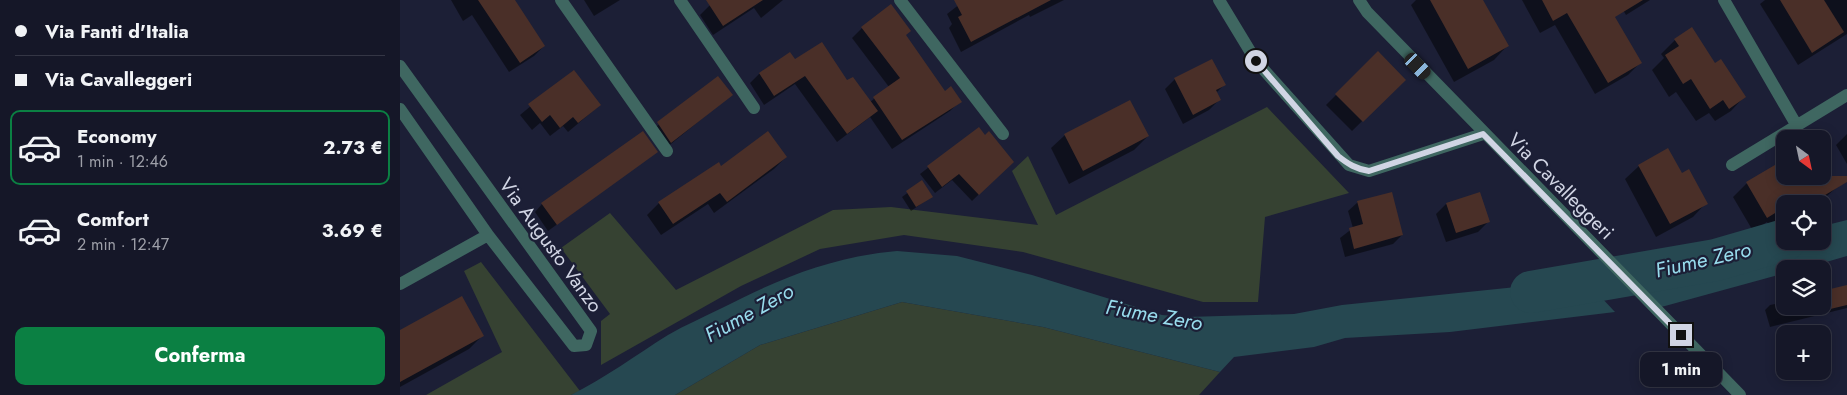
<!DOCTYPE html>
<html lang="it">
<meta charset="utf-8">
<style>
:root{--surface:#151728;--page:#1e2030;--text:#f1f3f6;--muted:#9d9fa8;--line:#343645;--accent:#0b8043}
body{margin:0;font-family:Jost,sans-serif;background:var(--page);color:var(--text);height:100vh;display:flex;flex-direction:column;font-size:19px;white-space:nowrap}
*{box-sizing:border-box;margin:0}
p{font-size:16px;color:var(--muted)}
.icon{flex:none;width:28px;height:28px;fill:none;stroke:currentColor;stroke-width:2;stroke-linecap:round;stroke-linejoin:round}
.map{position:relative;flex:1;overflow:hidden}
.details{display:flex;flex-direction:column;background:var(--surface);width:400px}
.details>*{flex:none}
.guide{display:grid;align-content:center;height:110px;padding:0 15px;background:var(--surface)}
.needle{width:32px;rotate:147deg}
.controls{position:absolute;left:1376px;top:130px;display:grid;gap:10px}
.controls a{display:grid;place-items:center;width:55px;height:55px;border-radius:10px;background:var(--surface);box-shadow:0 2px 12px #0003,0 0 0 1px var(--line);font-size:25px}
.end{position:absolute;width:22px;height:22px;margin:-11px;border:6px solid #d1d5e4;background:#111;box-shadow:0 0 0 2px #111}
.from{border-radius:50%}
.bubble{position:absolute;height:35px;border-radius:10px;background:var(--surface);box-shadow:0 2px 12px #0003,0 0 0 1px var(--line);font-size:16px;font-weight:700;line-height:35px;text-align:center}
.car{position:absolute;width:15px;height:30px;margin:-15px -8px;border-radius:6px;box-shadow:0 0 4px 1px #0007;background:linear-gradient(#222 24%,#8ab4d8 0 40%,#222 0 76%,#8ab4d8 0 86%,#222 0)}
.guide b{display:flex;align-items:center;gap:18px;height:48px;font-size:19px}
.guide b+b{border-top:1px solid var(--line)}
.guide i{width:12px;height:12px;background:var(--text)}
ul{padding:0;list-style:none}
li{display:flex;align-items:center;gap:15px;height:75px;margin:0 10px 8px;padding:0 5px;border:2px solid transparent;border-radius:10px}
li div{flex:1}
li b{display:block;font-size:19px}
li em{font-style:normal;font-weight:700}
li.active{border-color:var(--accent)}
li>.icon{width:45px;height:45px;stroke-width:1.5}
.action{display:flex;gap:10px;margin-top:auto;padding:10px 15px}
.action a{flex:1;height:58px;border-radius:10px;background:var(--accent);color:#fff;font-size:20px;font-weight:700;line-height:58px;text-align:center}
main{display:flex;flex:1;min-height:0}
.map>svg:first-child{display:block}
.green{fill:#364232}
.water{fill:#264851}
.shadow{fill:#0007}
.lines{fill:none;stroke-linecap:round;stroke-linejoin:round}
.river{stroke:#264851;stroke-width:42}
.building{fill:#4a2f28}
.minor{stroke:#3f6761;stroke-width:12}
.route{stroke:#d1d5e4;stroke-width:6}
.labels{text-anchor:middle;stroke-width:4.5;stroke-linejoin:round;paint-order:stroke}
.street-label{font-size:20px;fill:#d1d5e4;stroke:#1c1f36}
.water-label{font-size:21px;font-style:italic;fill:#97dbec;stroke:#1c1f36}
</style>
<main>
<section class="details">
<div class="guide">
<b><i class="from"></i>Via Fanti d'Italia</b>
<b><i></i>Via Cavalleggeri</b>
</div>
<ul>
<li class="active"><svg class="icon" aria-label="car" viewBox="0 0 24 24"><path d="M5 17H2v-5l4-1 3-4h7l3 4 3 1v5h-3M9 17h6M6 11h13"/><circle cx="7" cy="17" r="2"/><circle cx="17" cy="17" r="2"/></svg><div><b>Economy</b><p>1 min · 12:46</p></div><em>2.73 €</em></li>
<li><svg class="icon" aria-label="car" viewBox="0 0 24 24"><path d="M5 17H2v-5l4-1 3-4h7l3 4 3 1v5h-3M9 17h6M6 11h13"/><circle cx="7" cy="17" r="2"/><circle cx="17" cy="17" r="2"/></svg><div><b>Comfort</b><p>2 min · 12:47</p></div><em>3.69 €</em></li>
</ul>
<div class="action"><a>Conferma</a></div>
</section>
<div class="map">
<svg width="1447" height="395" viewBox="0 0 1447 395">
<rect width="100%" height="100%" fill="#1c1f36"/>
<path class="green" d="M867 107 949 193 865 217 858 302H803L623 252 504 235 420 249 341 286 201 365V321L210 314 161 248 210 213 276 290 433 210 491 207 638 225 612 171 628 156 656 215Z
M81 262 180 391 171 395H26L102 352 64 271Z
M502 302 643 327 820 372 799 395H275L360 345Z"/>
<path class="water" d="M1447 220V256L1402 269H1385V273L1265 306 1260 307 1226 272 1304 257 1385 236V241H1422L1423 226Z
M497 251 557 256 632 275 762 315 787 317 894 314 942 305 1185 280 1215 312 1050 332 945 338 914 347 834 357 820 372 643 327 502 302 360 345 275 395H171C205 378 236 355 268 335 285 325 304 317 322 308 381 278 431 257 497 251Z"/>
<path class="shadow" d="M51 0H113L144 46 134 56 109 72 72 15 63 21Z
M184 0H220L194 16Z
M308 0H383L361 18 354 8 313 35 300 15 311 4Z
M565 0H664L630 17 629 15 561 52 549 28 552 24 547 14Z
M1016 0H1082L1107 46 1094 60 1054 82 1011 5Z
M1122 0H1194L1241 62 1228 75 1195 94 1155 25 1140 33Z
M1217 0H1250L1226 15Z
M1365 0H1447V34L1398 65 1360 4Z
M462 28 505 35 544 92 560 101 550 111 492 149 470 117 437 142 395 84 364 105 350 83 359 74 390 54 395 61 447 82 470 102 489 87 452 38Z
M1275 40 1315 65 1344 97 1331 111 1315 121 1309 113 1296 121 1276 92 1269 97 1252 70 1264 58 1261 54Z
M978 53 1004 80 952 131 926 105Z
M173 71 200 105 168 132 163 126 150 136 140 123 132 130 120 115Z
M318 78 331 95 261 152 248 133Z
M775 79 824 85 816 93 819 100 809 110 783 124 765 89Z
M579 128 584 137 612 162 572 201 552 180 535 193 520 174Z
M1447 134V164L1436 145Z
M665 135 748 136 734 150 669 184 651 148Z
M256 152 148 231 135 212 142 204Z
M386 157 374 169 314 213 308 204 261 235 247 215 259 203 321 167Z
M1385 161V176H1422V163L1437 187 1418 204H1385V216L1369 226 1367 222 1353 231 1333 197 1346 184Z
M1239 166 1281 175 1306 203 1293 217 1256 237 1225 179Z
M522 182 532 196 511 211 502 197Z
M958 202 1002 235 993 244 945 257 940 238 953 228 948 211Z
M1046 204 1088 222 1078 232 1046 242 1036 214Z
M1447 287V308L1370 327 1365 310 1370 305 1385 302V306H1422Z
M0 332 82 336 69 349 0 387Z"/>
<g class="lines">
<path class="river" d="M1131 292 1316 260 1385 240"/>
</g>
<path class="building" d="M78 0H115L145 46 120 63Z
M306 0H363L323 26Z
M554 0H651L571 42 558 17 562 15Z
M1030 0H1083L1109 46 1068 69Z
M1142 0H1243L1215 17 1242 63 1208 83 1167 13 1153 21Z
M1380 0H1424L1444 32 1412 53Z
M491 4 511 31 506 35 545 91 551 86 562 102 502 140 473 97 500 78 461 27Z
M1292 27 1315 63 1321 59 1346 97 1329 109 1323 100 1310 109 1291 79 1283 84 1265 55 1279 46 1274 39Z
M422 42 447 80 453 77 478 111 447 134 405 76 374 96 359 73 390 52 395 59Z
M978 51 1006 80 963 122 935 94Z
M812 59 826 85 816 90 821 100 793 115 774 78Z
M174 70 201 105 178 123 173 117 160 128 150 115 142 122 128 104Z
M318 76 333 95 271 143 257 122Z
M730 100 749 136 683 171 664 134Z
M579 127 585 135 589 131 614 162 579 195 559 174 542 187 527 166Z
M243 131 258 152 157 225 141 203Z
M368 131 387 157 327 202 320 193 273 224 258 202 319 162 321 166Z
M1268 148 1282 173 1289 169 1308 204 1270 224 1238 165Z
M1385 159V176H1447V182L1410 204H1385V207L1367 218 1346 182Z
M522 180 533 197 516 207 506 191Z
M992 192 1003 235 954 249 949 228 963 224 957 201Z
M1080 192 1090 222 1056 233 1046 203Z
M1447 285V305L1422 311V291Z
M62 296 84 336 0 382V330Z"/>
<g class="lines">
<path class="minor" d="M161 0 267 151
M280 0 354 108
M500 0 603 134
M819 0 856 61 949 165 969 171 1083 134
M959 0 967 12 1340 395
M1324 0 1397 126
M0 66 191 331 186 345 174 346 88 235 0 109
M1332 165 1447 95
M0 284 88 235"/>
</g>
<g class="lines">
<path class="route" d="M856 61 938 156C948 164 956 169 969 171L1083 134 1281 335"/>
</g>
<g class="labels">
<g class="street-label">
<text transform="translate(1161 186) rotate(45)" y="7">Via Cavalleggeri</text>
<text transform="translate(151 245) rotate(54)" y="7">Via Augusto Vanzo</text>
</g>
<g class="water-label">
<text transform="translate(1303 260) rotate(-13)" y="7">Fiume Zero</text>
<text transform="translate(349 313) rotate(-29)" y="7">Fiume Zero</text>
<text transform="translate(754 315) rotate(10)" y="7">Fiume Zero</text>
</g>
</g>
</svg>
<div class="controls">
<a><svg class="needle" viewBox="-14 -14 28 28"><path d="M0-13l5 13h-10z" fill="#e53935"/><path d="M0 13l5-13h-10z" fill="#9d9fa8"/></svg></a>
<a><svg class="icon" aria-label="locate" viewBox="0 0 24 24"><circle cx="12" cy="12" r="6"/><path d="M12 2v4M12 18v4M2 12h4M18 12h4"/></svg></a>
<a><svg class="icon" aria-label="layers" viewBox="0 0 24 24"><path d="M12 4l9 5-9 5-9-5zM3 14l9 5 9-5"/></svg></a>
<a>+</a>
</div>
<i class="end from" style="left:856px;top:61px"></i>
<i class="end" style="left:1281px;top:335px"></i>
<div class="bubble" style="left:1240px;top:352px;width:82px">1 min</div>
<i class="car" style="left:1018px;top:66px;rotate:136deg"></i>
</div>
</main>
